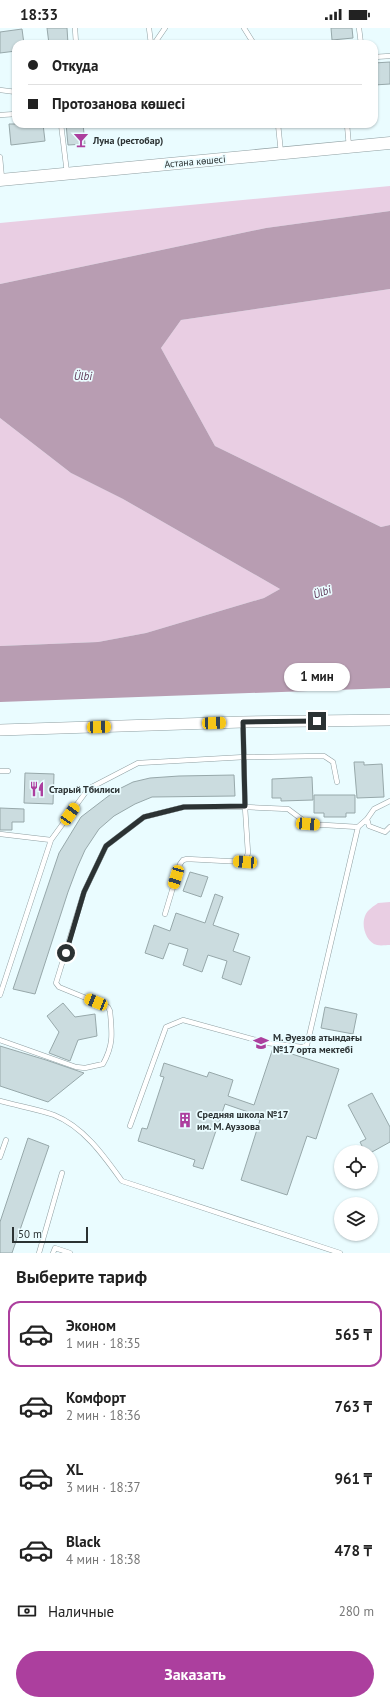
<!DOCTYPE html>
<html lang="ru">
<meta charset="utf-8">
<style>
:root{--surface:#fff;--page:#f6f6f6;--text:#222;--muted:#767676;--line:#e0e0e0;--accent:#ac3f9e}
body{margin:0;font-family:"PT Sans",sans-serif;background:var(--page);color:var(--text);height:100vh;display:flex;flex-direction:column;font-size:15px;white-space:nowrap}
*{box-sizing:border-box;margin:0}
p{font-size:13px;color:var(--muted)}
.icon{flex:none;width:22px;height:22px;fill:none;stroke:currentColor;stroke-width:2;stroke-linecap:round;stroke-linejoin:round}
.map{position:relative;height:1225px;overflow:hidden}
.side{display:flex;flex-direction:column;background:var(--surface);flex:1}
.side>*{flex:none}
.top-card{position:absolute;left:12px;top:12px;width:366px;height:88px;border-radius:12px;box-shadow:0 1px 3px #0004;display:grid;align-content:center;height:88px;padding:0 16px;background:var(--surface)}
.controls{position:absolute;left:334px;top:1117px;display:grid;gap:8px}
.controls a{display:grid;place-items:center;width:44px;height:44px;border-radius:50%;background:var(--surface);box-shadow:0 1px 3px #0004;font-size:20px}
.scale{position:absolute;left:12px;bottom:10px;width:76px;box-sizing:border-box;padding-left:4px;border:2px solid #2b3233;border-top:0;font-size:11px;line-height:14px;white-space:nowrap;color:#2b3233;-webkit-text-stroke:3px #eafcff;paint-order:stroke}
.end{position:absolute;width:18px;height:18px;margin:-9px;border:5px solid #2b3233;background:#fff;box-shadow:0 0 0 2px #fff}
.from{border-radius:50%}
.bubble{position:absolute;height:28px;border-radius:14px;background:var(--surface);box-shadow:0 1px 3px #0004;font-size:13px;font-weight:600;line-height:28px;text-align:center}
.car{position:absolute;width:12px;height:24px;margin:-12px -6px;border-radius:5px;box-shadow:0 0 3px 1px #0007;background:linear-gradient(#f5c518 24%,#345 0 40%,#f5c518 0 76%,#345 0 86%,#f5c518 0)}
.top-card b{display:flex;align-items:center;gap:14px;height:38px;font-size:15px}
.top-card b+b{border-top:1px solid var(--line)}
.top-card i{width:10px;height:10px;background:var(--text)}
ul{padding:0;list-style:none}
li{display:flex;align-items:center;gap:12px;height:66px;margin:0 8px 6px;padding:0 8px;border:2px solid transparent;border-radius:12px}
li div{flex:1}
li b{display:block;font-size:15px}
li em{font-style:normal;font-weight:600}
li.current{border-color:var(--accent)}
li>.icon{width:36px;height:36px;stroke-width:1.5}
h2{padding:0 16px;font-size:18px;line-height:48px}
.pay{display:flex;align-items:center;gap:10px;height:44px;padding:0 16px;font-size:15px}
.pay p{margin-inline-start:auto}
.cta{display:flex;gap:8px;margin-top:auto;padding:8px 16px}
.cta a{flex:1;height:46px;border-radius:24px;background:var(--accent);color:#fff;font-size:16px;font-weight:600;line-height:46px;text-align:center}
.status{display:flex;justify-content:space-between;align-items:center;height:28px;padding:0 20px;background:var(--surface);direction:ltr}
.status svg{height:11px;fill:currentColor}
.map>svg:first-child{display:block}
.green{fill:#e9cee3}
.water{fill:#b89db2}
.building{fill:#cbdcdf;stroke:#97a8aa}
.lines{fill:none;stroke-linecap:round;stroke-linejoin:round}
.service-casing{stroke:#8f9fa2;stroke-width:5.5}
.tertiary-casing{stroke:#8f9fa2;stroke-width:12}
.secondary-casing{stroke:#8f9fa2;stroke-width:13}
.service{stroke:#fff;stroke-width:4.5}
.tertiary{stroke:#fff;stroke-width:11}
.secondary{stroke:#fff;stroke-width:12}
.route{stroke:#2b3233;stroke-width:5}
.labels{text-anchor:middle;stroke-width:3.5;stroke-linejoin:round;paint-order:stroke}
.poi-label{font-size:10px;font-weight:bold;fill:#2b3233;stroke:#eafcff;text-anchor:start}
.street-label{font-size:10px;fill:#2b3233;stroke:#eafcff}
.water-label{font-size:11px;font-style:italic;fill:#5f3858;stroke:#eafcff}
</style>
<div class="status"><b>18:33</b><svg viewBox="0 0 49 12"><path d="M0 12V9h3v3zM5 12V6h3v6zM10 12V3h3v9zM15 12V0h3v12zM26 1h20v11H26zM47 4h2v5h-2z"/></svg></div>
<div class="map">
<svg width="390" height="1225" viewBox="0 0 390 1225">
<rect width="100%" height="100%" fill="#eafcff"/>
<path class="green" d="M390 158V183L266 200 0 256V195Z
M390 261V497L381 499 215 418 161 320 181 292Z
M0 390 71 445 123 471 280 561 264 570 146 605 98 614 0 618Z
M390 874V917C386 917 381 918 377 917 366 914 361 898 365 888 367 882 374 878 378 875Z"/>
<path class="water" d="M390 183V261L181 292 161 320 215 418 381 499 390 497V660L0 674V618L98 614 146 605 264 570 280 561 123 471 71 445 0 390V256L266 200Z"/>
<path class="building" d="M47 0H67L68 16H49Z
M331 0H352L353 10 332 12Z
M22 1 24 16H16V23L0 25V4Z
M390 34V56L374 57V35Z
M9 96H43L45 113 11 117Z
M66 96H83L85 116 68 117Z
M354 734H364V737L382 736 384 769 357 770Z
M25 745 54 746 53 776 24 775Z
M234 747 235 768 152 769 135 776 114 788 99 801 85 822 77 840 68 864 35 966 13 961 59 825 81 789 115 763 133 754 150 750 179 748Z
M312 749 313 772 281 773V770H272V751Z
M314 767H355V785H346V789H324V785H314Z
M0 780 24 781V794H12V802H0Z
M190 844 208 849 201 869 183 863Z
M215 866 223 869 213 897 239 906 233 923 250 929 241 957 222 950 227 933 208 927 202 944 183 937 188 921 169 915 163 931 145 925 154 897 170 903 176 885 205 895Z
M63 975 75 989 95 986 97 1008 78 1012 70 1033 49 1025 59 1004 47 988Z
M325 979 357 986 353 1006 321 1000Z
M0 1018 46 1032 84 1045 48 1074 0 1058Z
M273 1020 339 1041 316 1111 307 1108 287 1167 241 1152 260 1092 252 1090 254 1086 225 1076 203 1141 193 1138 195 1132 138 1113 142 1100 147 1101 164 1049 160 1048 164 1035 207 1049 209 1044 233 1052 228 1068 254 1077Z
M372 1065 390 1099V1114L372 1124H365L360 1114 366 1111 348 1077Z
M28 1110 49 1118 12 1225H0V1194Z"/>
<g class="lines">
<g class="service-casing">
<path id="service" d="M75 0 76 16
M149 0 151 16
M244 0 254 16
M359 0 361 16
M154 16 165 0
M374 29 390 28
M0 62 16 64
M0 87 16 86
M61 96 67 145
M278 96 281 125
M347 96 349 119
M0 129 2 151
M0 743H8
M367 791 369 798 385 804 390 799
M0 806 51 812
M165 886 180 836 183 832 187 831 245 834 248 825 245 779 288 781 308 796 358 799 367 791 374 781 390 773
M0 967 51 812 88 761 138 735 245 729 324 728 333 734 337 754
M0 1012 76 1039 85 1040 103 1036C114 1016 112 1005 110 983L108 979 59 959 56 955 84 864 106 818 144 789 184 779H245L243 694
M0 1073C18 1078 37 1081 54 1087 84 1099 104 1128 122 1153L340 1225
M130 1098 166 999 183 992 267 1015 302 1019 307 1017 358 799
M0 1129 6 1112
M39 1225 62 1145
M53 1225 55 1220 70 1225"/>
</g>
<g class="tertiary-casing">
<path id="tertiary" d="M0 702 243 694 390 692"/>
</g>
<g class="secondary-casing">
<path id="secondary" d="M0 152 390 115"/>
</g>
<use href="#service" class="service"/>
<use href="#tertiary" class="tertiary"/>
<use href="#secondary" class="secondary"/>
</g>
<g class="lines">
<path class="route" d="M66 925 84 864 106 818 144 789 184 779 245 778 243 694 317 693"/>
</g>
<defs>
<g id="bar-bare" transform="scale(1.2)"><path d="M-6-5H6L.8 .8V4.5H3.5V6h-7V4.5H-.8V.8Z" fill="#ac3f9e" stroke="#eafcff" stroke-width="2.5" paint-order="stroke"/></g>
<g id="restaurant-bare" transform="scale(1.2)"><path d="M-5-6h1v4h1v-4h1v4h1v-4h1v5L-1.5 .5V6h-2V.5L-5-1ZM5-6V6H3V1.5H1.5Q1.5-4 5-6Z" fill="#ac3f9e" stroke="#eafcff" stroke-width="2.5" paint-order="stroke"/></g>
<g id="school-bare" transform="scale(1.2)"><path d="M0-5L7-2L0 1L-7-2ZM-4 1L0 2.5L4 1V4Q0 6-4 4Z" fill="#ac3f9e" stroke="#eafcff" stroke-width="2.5" paint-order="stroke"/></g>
<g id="building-bare" transform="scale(1.2)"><path d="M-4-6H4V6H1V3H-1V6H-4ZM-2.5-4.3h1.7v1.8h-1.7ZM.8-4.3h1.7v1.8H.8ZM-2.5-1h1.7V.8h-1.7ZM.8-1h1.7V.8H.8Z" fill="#ac3f9e" stroke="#eafcff" stroke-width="2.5" paint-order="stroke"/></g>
</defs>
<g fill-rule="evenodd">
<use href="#bar-bare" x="81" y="112"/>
<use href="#restaurant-bare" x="37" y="761"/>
<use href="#school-bare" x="261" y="1015"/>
<use href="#building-bare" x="185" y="1092"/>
</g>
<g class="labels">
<g class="poi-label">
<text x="93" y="116">Луна (рестобар)</text>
<text x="49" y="765">Старый Тбилиси</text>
<text x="273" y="1013">М. Әуезов атындағы<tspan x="273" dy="12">№17 орта мектебі</tspan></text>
<text x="197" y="1090">Средняя школа №17<tspan x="197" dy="12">им. М. Ауэзова</tspan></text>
</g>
<g class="street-label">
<text transform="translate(195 133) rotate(-5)" y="4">Астана көшесі</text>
</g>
<g class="water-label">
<text x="83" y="352">Ülbi</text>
<text transform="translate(322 564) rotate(-19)" y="4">Ülbi</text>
</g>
</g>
</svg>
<div class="controls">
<a><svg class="icon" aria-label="locate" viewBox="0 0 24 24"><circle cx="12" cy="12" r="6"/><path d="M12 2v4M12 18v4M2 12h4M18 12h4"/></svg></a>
<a><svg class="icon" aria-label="layers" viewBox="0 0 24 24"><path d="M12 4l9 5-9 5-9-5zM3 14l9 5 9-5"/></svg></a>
</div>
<div class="scale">50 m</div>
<i class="end from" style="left:66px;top:925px"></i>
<i class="end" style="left:317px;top:693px"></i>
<div class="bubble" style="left:284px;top:635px;width:66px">1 мин</div>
<i class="car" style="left:214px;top:695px;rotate:88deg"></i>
<i class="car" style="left:99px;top:699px;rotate:88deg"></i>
<i class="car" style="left:70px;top:786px;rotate:35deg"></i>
<i class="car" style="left:308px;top:796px;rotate:94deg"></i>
<i class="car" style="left:245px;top:834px;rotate:274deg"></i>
<i class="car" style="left:176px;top:849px;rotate:197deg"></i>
<i class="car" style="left:96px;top:974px;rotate:292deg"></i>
<div class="top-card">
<b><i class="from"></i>Откуда</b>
<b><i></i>Протозанова көшесі</b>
</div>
</div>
<section class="side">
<h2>Выберите тариф</h2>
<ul>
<li class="current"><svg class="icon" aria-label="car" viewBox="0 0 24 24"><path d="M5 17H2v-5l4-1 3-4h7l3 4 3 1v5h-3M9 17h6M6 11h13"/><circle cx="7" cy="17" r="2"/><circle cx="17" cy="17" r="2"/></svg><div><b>Эконом</b><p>1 мин · 18:35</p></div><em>565 ₸</em></li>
<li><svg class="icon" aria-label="car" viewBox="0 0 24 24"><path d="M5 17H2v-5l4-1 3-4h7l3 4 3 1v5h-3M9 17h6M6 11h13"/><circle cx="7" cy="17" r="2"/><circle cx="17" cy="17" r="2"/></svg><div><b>Комфорт</b><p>2 мин · 18:36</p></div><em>763 ₸</em></li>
<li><svg class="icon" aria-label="car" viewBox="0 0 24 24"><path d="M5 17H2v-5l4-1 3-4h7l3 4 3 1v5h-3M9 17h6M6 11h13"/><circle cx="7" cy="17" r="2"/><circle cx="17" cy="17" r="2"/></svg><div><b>XL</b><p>3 мин · 18:37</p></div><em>961 ₸</em></li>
<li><svg class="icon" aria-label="car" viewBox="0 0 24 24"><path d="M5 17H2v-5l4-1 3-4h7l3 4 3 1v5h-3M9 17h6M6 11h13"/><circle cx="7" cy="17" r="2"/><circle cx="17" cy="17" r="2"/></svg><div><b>Black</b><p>4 мин · 18:38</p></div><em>478 ₸</em></li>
</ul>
<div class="pay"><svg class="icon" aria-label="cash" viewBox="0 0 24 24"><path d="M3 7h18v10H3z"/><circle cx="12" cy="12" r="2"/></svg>Наличные<p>280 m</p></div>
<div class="cta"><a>Заказать</a></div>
</section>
